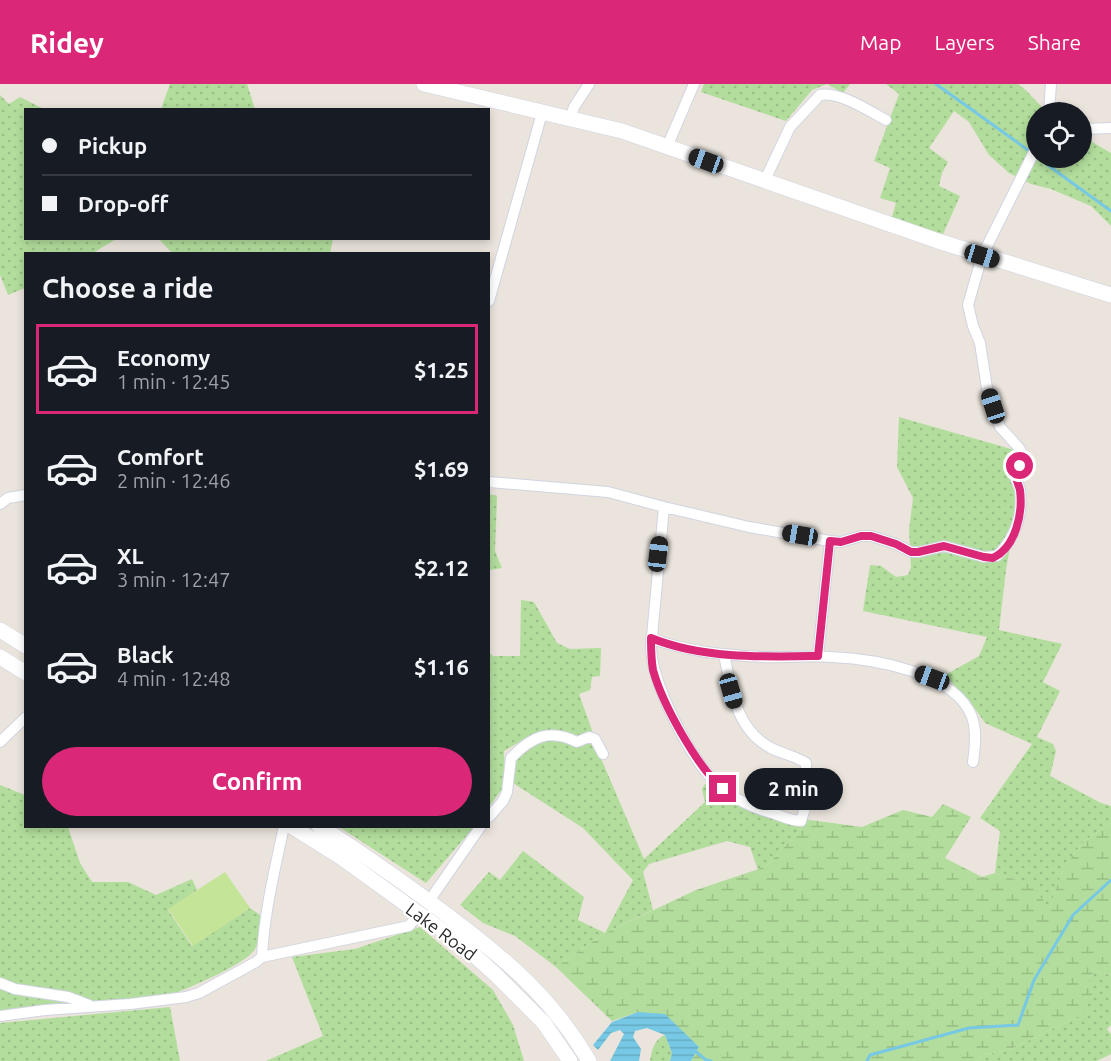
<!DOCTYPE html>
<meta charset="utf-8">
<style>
:root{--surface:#171b24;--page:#242831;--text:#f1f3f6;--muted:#9ea1a6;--line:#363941;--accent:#db2777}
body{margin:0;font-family:Ubuntu,sans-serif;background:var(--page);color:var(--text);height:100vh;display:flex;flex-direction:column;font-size:22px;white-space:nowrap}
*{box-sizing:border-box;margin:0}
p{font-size:20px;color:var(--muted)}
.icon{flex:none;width:33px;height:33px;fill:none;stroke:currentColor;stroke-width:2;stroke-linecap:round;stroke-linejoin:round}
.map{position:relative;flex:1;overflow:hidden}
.drawer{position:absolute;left:24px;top:168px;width:466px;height:576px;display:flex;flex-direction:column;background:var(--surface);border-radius:0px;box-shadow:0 3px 9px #0003}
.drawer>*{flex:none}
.top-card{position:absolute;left:24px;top:24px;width:466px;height:132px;border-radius:0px;box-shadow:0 3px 9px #0003;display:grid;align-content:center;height:132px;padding:0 18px;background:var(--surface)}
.controls{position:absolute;left:1026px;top:18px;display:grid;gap:12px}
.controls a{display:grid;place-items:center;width:66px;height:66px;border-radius:50%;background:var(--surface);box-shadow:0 3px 9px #0003;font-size:30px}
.end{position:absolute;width:27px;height:27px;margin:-14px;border:8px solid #db2777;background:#fff;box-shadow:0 0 0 3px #fff}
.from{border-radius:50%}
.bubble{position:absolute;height:42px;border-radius:21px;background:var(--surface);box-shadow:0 3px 9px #0003;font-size:20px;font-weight:700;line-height:42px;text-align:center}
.car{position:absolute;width:18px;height:36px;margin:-18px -9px;border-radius:8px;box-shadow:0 0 4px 2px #0007;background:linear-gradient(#222 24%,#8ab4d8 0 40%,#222 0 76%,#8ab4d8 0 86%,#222 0)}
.top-card b{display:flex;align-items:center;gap:21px;height:57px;font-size:22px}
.top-card b+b{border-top:2px solid var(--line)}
.top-card i{width:15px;height:15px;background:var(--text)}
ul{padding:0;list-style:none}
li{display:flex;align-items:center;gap:18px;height:90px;margin:0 12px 9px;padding:0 6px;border:3px solid transparent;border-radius:0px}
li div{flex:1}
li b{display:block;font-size:22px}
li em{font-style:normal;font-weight:700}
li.active{border-color:var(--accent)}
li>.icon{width:54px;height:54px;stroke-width:1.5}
h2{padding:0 18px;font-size:27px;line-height:72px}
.cta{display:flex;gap:12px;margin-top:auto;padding:12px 18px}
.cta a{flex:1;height:69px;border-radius:36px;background:var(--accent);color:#fff;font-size:24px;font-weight:700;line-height:69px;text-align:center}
header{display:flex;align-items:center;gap:36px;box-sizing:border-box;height:84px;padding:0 30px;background:var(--accent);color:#fff}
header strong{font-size:28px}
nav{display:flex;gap:33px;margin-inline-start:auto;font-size:21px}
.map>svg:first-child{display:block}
.green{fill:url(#green-dots)}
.wetland{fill:url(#wetland-marsh)}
.pitch{fill:#c4e498}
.water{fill:url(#water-rules)}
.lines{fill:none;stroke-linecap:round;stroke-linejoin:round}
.stream{stroke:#76c8e5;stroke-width:3}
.street-casing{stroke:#d1d4e1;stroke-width:12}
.secondary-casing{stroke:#d1d4e1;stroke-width:16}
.street{stroke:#fff;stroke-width:10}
.secondary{stroke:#fff;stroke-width:15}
.route{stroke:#db2777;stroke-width:8}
.labels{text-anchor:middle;stroke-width:4.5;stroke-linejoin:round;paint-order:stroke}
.street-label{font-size:18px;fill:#292929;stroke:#fff}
</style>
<header>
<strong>Ridey</strong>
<nav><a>Map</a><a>Layers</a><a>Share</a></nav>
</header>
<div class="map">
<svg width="1111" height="977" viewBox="0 0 1111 977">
<defs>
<pattern id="green-dots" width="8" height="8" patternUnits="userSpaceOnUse" patternTransform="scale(1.5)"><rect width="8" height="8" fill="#b2dd9c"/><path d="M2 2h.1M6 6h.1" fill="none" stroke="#99be86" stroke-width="1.8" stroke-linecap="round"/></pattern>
<pattern id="wetland-marsh" width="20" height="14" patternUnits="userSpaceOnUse" patternTransform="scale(1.5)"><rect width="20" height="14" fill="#b2dd9c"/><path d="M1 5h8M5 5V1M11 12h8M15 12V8" fill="none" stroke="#99be86"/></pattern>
<pattern id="water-rules" width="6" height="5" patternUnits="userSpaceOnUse" patternTransform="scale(1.5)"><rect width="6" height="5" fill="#76c8e5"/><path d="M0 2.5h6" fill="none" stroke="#66acc4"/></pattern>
</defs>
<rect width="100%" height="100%" fill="#eae4dc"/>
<path class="green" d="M170 0H247L255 25H161Z
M704 0H850L843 9 827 0 812 6 786 37 701 8Z
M886 0H1018C1029 7 1037 20 1048 28H1036V74H1082V52L1111 69V142L1091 122 1051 105 1031 100 1009 89 989 71 969 38 954 27 929 64 948 78 942 89 939 102 960 112 943 150 892 133 896 119 880 114 890 84 874 77 899 10Z
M0 11 9 20 20 13 44 25 26 26V154L116 155 93 169 26 170 25 204 8 211 0 191Z
M159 155H333L330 170 175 169 170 167Z
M899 333 1018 367 1024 379 1006 486 999 546 1062 560 1043 598 1060 607 1037 653 1053 660 1056 667 1050 692 1101 719 1111 722V739L1084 757 1064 783 1049 825 1031 801 995 789 1000 747 980 734 1032 660 985 639 976 626 945 591 979 572 987 553 863 527 870 481 881 482 896 493 908 491 911 483 909 446 913 414 897 383Z
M489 410 497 412 495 467 502 484 489 486Z
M521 516 534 518 557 559 570 565 601 564 600 592 592 593 590 606 579 610 593 649 576 655C547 638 530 652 504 667L505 701 489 723V568L493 572H520Z
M542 654 594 658 644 775 705 718 702 705 705 700C724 697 736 715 748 727L756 721 786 732 810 736 765 783 758 786 750 763 727 757 649 780 643 788 653 826 605 849 556 883 515 852 483 839 460 821 489 788 500 796 523 767 584 813 578 836 605 849 633 796 583 744 513 699 514 677Z
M0 701 25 711 26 742 68 743 80 779 92 798H128L156 811 192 795 197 806 168 826 192 862 250 824 263 833C261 844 260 855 255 865 247 880 179 909 161 914L0 928Z
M339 743H474L426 799Z
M420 843 493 906 513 941 524 977H266L323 952 292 873 355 865Z
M1094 887 1111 891V941L1107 945 1111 950V970L1097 977H976L984 971 1011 965 1083 930 1089 895Z
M170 923 180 977H0V939Z
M665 951 672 969 670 977H650C652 965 654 956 665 951Z"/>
<path class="wetland" d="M943 720 971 733 945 774 982 793 995 789 1032 801 1049 824 1064 783 1084 757 1111 739V891L1094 887 1089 895 1093 908 1083 930 1011 965 984 971 976 977H691L699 963 638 928 612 937 556 883 605 849 696 806 765 783 810 736 862 743 903 726 932 733Z"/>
<path class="pitch" d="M225 788 250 824 193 862 168 825Z"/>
<path class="water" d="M638 928 665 930 699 963 691 977H670L672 969 665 951 647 944 635 947 633 953 641 965 639 977H610L624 950 620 946 611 949 598 966 593 961 612 938Z"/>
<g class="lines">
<path class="stream" d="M936 0 1032 69
M1038 74 1111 127
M695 967 706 976 711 977
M867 977 870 971 969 944 1018 941 1034 896 1073 831 1111 796"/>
<g class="street-casing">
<path id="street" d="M1049 28 1051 0
M570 36 574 23 589 0
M1082 45 1111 44
M667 63 694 0
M764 98 790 43 820 11C839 7 869 27 886 36
M489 217 542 29
M489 398 608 408 664 423 749 443 830 457 841 458 861 452H871L896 460 911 468H919L944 462 984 473 997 472C1015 454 1023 431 1020 406 1019 401 1016 397 1015 392L1022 379 1021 369 1020 365 1000 343 987 304 980 259 973 242 968 221 982 172 1036 64
M0 420 8 414 26 411
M664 423 651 563C652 600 689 672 715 698 731 714 753 724 775 730 783 733 792 737 801 737L805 724 806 679C796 672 782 670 771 664 736 646 731 605 724 570
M651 554C687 568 725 571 763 573 786 574 809 571 832 573 874 575 955 588 972 633 977 647 975 664 973 678
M818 572 830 457
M0 658 26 633
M489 733 503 717 507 708 511 674C531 653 549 644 577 658L589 653 595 655 603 670
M429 817 481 742
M262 873 409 842 418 831
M0 899 15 905 68 913 89 921
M0 932 45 926 130 920 186 913 199 909 256 878 262 873C264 829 275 785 284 742"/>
</g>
<g class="secondary-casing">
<path id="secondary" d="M424 0 622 47 938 157 1111 211
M0 546 26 562
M0 573 26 589
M291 742 342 774 464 862 495 890 544 939 570 977
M319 742C362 769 403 798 443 828 502 872 551 912 589 977"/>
</g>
<use href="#street" class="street"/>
<use href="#secondary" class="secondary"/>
</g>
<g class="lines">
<path class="route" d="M723 705C697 683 662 619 653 586 651 575 651 565 651 554 703 575 763 573 818 572L830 457 841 458 861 452H871L896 460 911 468H918L944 462 984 473 993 474C1016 463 1023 429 1020 406 1019 401 1016 397 1016 392L1020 382"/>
</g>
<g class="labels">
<g class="street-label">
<text transform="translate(441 848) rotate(37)" y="6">Lake Road</text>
</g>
</g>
</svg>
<div class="controls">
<a><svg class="icon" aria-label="locate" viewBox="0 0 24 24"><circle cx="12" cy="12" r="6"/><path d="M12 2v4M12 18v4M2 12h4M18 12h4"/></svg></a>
</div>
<i class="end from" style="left:1020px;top:382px"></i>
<i class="end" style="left:723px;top:705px"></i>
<div class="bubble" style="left:744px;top:684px;width:99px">2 min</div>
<i class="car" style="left:706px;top:77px;rotate:290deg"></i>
<i class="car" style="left:982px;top:172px;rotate:107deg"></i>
<i class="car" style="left:993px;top:322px;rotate:342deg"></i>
<i class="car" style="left:800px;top:451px;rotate:279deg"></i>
<i class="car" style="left:658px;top:470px;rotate:7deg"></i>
<i class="car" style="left:932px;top:594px;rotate:290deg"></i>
<i class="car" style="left:731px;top:607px;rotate:164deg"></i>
<div class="top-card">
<b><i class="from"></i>Pickup</b>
<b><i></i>Drop-off</b>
</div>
<section class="drawer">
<h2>Choose a ride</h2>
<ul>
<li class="active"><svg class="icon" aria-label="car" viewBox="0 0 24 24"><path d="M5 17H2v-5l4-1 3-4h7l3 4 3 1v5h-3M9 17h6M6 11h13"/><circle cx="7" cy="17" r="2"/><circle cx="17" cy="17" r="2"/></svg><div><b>Economy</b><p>1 min · 12:45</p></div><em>$1.25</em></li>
<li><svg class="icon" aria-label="car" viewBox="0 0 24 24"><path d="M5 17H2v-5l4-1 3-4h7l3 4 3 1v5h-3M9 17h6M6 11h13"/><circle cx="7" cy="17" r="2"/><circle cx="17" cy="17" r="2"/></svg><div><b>Comfort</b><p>2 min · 12:46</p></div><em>$1.69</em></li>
<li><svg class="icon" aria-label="car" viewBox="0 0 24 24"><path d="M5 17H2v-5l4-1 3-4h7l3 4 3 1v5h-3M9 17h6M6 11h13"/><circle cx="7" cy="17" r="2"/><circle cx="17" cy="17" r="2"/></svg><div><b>XL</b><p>3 min · 12:47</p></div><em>$2.12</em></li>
<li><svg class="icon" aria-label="car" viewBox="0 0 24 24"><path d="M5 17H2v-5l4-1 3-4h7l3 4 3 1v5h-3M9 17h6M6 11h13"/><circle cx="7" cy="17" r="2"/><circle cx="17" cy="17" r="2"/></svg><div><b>Black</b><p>4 min · 12:48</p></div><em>$1.16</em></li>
</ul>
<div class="cta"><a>Confirm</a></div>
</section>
</div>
